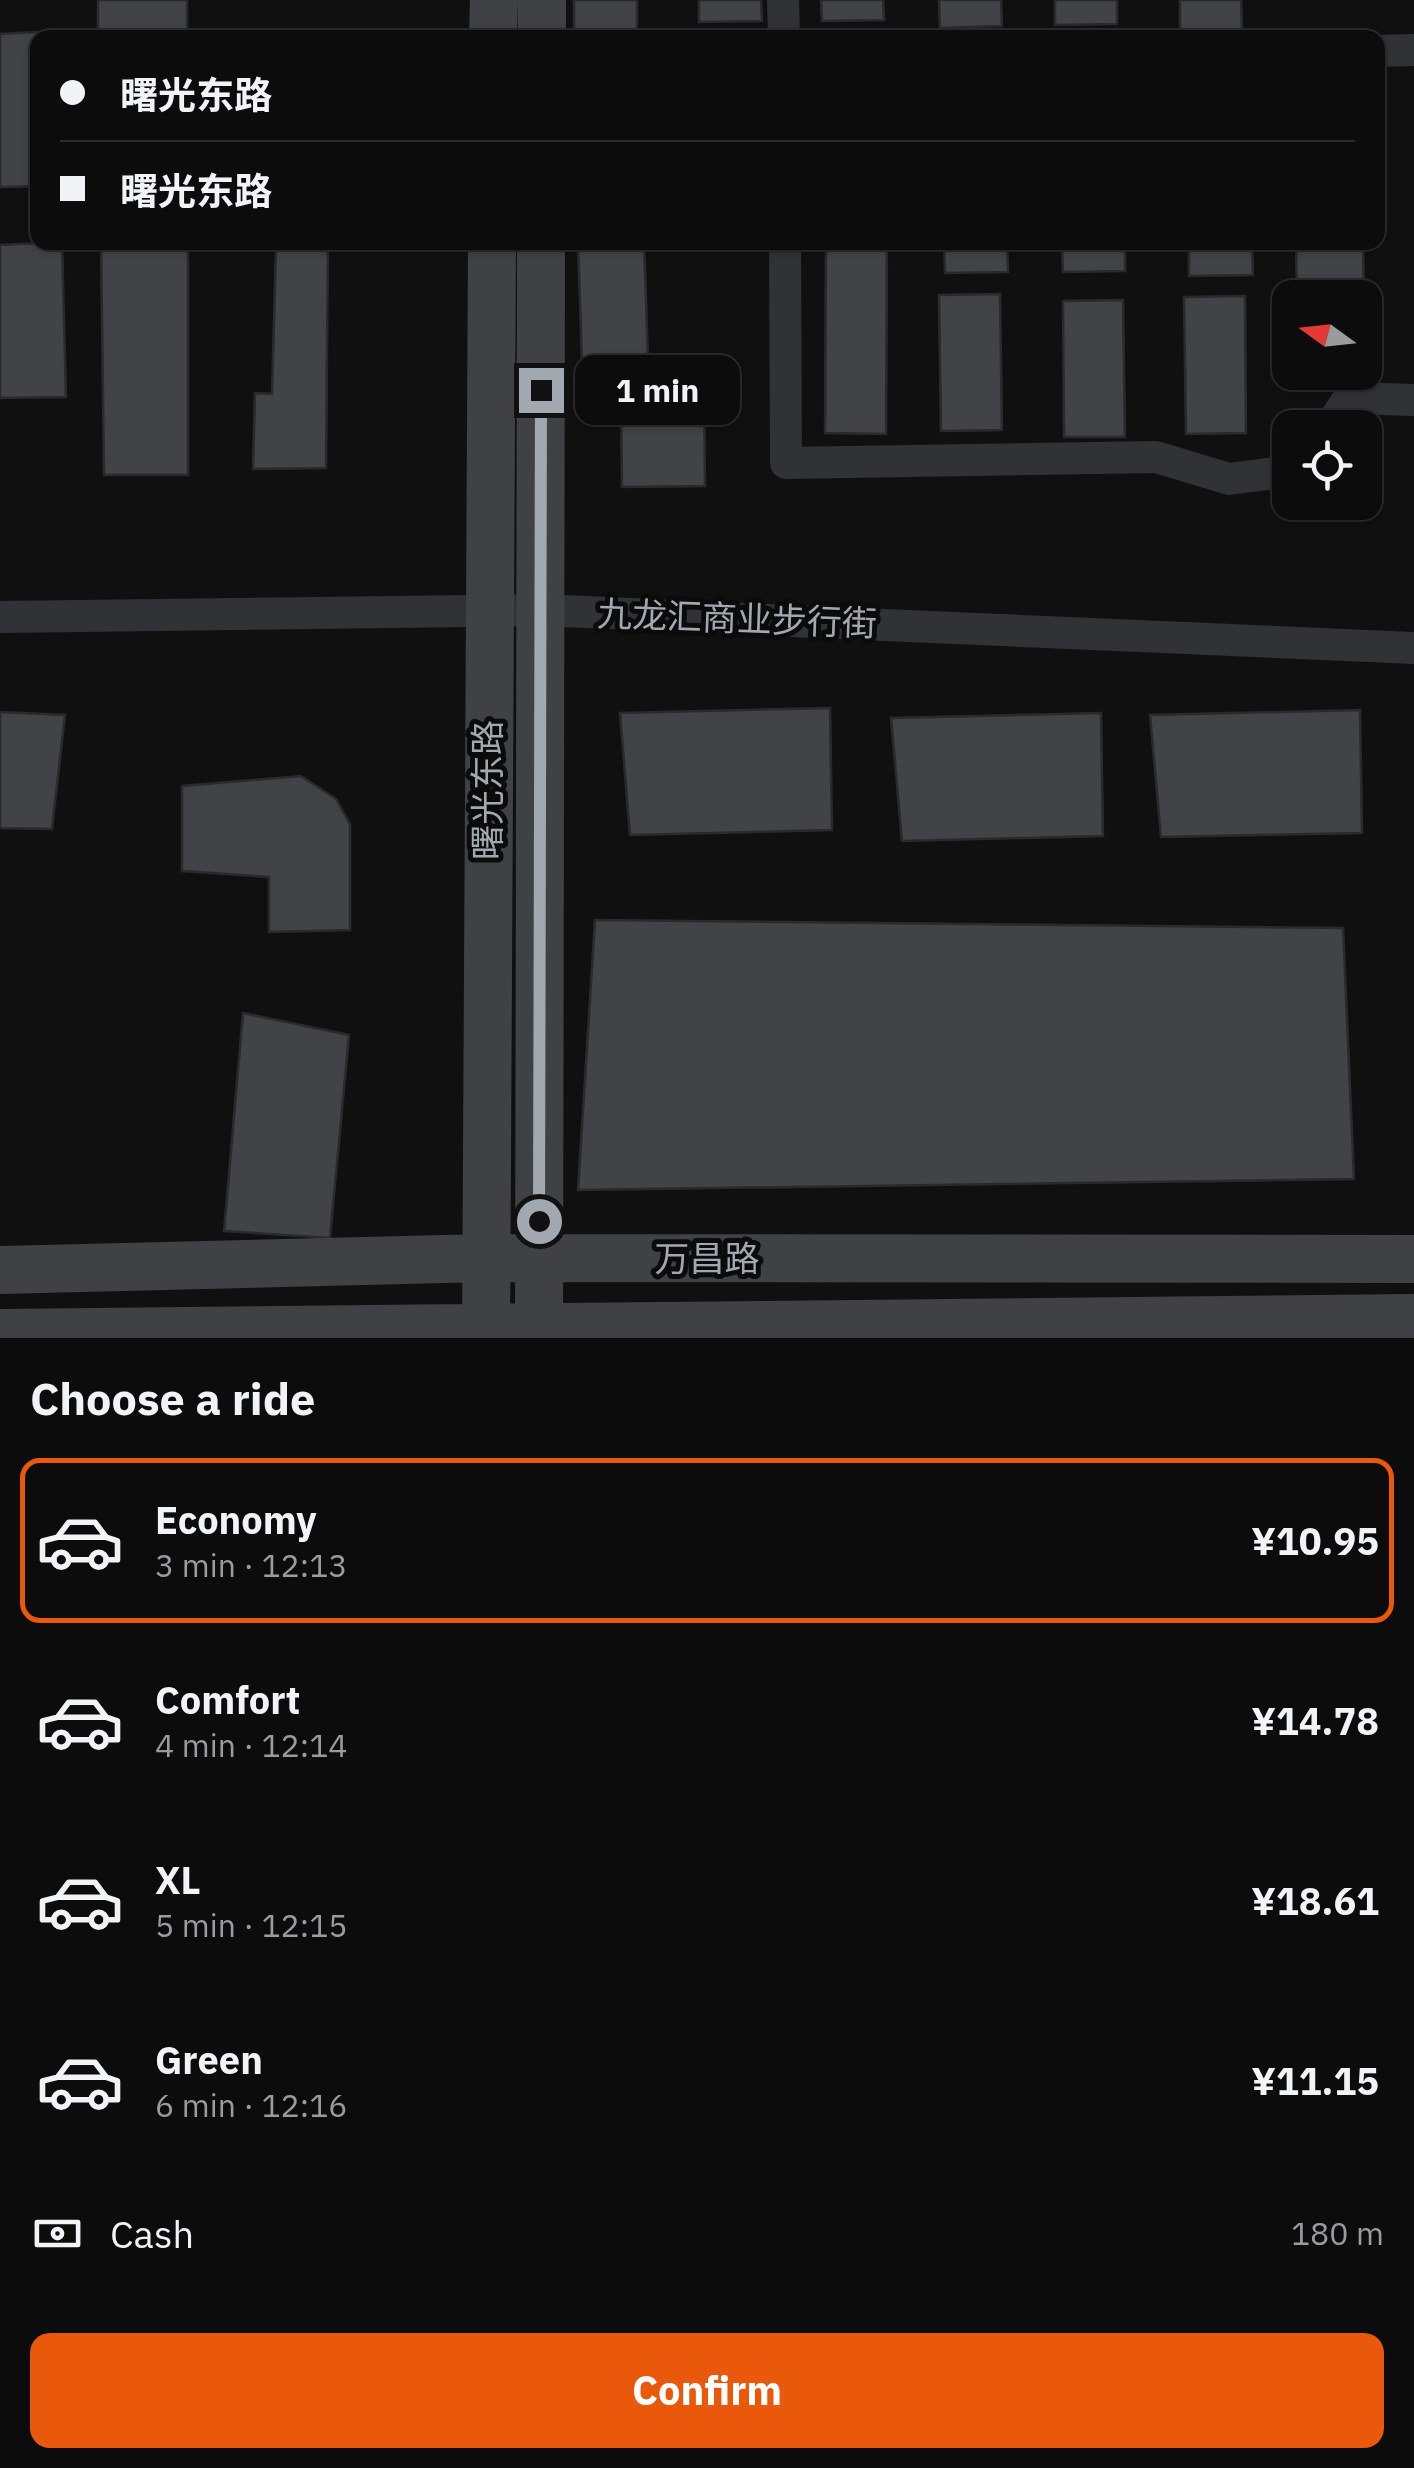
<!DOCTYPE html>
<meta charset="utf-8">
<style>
:root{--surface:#0c0c0d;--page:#1a1a1b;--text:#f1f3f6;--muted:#9a9b9d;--line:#2c2c2e;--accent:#ea580c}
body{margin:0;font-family:"IBM Plex Sans","Noto Sans SC",sans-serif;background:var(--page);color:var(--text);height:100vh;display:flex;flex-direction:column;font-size:38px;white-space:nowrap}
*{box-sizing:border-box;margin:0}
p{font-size:32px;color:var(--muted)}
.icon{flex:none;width:55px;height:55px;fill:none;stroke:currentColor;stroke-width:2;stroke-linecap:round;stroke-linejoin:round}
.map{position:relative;height:1338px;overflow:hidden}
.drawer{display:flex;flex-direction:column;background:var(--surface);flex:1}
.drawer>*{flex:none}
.hud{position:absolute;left:30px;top:30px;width:1355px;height:220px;border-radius:20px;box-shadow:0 2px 8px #0004,0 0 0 2px var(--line);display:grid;align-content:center;height:220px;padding:0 30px;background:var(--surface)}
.needle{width:65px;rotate:285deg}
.fabs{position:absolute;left:1272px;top:280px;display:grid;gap:20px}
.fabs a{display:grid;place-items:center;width:110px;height:110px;border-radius:20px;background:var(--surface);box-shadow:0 2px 8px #0004,0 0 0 2px var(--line);font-size:50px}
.end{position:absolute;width:45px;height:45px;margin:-22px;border:12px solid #a2a8b0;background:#111;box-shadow:0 0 0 5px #111}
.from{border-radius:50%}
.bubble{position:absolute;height:70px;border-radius:20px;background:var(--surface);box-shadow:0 2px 8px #0004,0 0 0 2px var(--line);font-size:32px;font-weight:700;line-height:70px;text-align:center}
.hud b{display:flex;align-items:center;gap:35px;height:95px;font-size:38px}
.hud b+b{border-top:2px solid var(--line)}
.hud i{width:25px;height:25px;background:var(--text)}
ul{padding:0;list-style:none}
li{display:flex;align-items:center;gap:30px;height:165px;margin:0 20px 15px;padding:0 10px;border:5px solid transparent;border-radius:20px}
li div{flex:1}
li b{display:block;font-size:38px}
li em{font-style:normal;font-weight:700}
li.selected{border-color:var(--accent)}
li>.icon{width:90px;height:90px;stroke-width:1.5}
h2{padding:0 30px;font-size:45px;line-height:120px}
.pay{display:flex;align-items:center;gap:25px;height:110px;padding:0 30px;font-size:38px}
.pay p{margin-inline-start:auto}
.button{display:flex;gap:20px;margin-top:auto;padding:20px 30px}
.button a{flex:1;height:115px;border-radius:20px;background:var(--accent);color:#fff;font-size:40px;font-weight:700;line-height:115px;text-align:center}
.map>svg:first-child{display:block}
.building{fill:#414346;stroke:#2a2a2d;stroke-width:2.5}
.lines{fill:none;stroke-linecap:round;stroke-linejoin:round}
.street{stroke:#313235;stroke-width:32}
.secondary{stroke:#3f4145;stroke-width:48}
.route{stroke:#a2a8b0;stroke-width:12}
.labels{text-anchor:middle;stroke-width:10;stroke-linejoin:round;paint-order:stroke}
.street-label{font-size:35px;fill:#a2a8b0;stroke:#0b0b0c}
</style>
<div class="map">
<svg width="1414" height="1338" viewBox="0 0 1414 1338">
<rect width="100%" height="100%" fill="#101011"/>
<path class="building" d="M98 0H187V38H98Z
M574 0H637V32H574Z
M699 0H761L762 21 699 22Z
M821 0H883L884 20 822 21Z
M939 0H1001L1002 26 940 28Z
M1055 0H1117V24L1055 25Z
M1180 0H1241L1242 31 1180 32Z
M57 31V38H38V186L0 187V34Z
M62 242 66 397 0 398V245Z
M101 242H188V475H104Z
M273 242H328L326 468 253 469 255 393 272 394 276 249Z
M578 242H644L648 359 582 362Z
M826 242H887L886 434 825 433Z
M944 242H1007L1008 272 945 273Z
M1062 242H1125V271L1063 272Z
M1189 242H1252L1253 275 1189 276Z
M1296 242H1363L1364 298H1297Z
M1000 294 1002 430 941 431 939 295Z
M1245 296 1246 433 1186 434 1184 297Z
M1123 300 1125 437H1064L1063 301Z
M704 390 705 486 622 487 621 391Z
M830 708 832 830 630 835 620 713Z
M1360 710 1362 833 1161 837 1150 715Z
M0 712 65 715 52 829 0 828Z
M1101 713 1103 836 902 841 891 718Z
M301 776 336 799 350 824V930L269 932V877L182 871V786Z
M595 920 1343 928 1354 1179 578 1190Z
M243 1013 349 1035 330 1238 224 1231Z"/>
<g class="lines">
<path class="street" d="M783 0 784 38
M1378 51 1414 50
M785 242 786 463 1156 457 1229 479 1290 471
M1329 428 1349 398 1414 400
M0 617 540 610 1414 648"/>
<path class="secondary" d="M493 38 494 0
M542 38V0
M0 1270 484 1258 1414 1259
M0 1333 1414 1318
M486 1338 492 242
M539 1338 541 242"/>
</g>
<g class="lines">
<path class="route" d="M539 1221 541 390"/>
</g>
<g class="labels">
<g class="street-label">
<text transform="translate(737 619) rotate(2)" y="12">九龙汇商业步行街</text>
<text transform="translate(488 790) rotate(-90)" y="12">曙光东路</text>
<text x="707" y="1271">万昌路</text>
</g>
</g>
</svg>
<div class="fabs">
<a><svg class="needle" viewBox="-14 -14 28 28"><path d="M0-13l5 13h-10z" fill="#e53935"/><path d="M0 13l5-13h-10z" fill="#9a9b9d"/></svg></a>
<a><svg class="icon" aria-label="locate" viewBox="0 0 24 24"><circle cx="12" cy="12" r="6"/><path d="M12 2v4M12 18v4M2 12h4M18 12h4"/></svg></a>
</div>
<i class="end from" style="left:539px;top:1221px"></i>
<i class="end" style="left:541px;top:390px"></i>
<div class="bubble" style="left:575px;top:355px;width:165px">1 min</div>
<div class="hud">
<b><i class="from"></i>曙光东路</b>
<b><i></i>曙光东路</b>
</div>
</div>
<section class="drawer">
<h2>Choose a ride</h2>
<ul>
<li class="selected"><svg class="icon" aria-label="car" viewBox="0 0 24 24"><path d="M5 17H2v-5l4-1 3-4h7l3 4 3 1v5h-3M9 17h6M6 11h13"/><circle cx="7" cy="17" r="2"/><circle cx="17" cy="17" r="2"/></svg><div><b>Economy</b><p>3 min · 12:13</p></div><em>¥10.95</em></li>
<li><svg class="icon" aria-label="car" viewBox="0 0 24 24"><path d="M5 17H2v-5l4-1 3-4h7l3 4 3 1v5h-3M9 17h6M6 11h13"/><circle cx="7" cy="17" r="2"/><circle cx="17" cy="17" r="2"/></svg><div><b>Comfort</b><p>4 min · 12:14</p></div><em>¥14.78</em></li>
<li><svg class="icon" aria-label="car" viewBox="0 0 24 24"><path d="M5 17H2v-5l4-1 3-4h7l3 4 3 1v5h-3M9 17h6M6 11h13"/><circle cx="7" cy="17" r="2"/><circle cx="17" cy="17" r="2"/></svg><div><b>XL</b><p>5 min · 12:15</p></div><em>¥18.61</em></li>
<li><svg class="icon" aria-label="car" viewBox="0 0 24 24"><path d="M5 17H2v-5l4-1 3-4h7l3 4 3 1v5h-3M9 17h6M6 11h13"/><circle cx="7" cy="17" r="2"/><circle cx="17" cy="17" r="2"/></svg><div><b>Green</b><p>6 min · 12:16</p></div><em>¥11.15</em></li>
</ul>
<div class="pay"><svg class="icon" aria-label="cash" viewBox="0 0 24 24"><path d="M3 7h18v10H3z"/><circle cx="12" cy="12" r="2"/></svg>Cash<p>180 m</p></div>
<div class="button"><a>Confirm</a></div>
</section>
